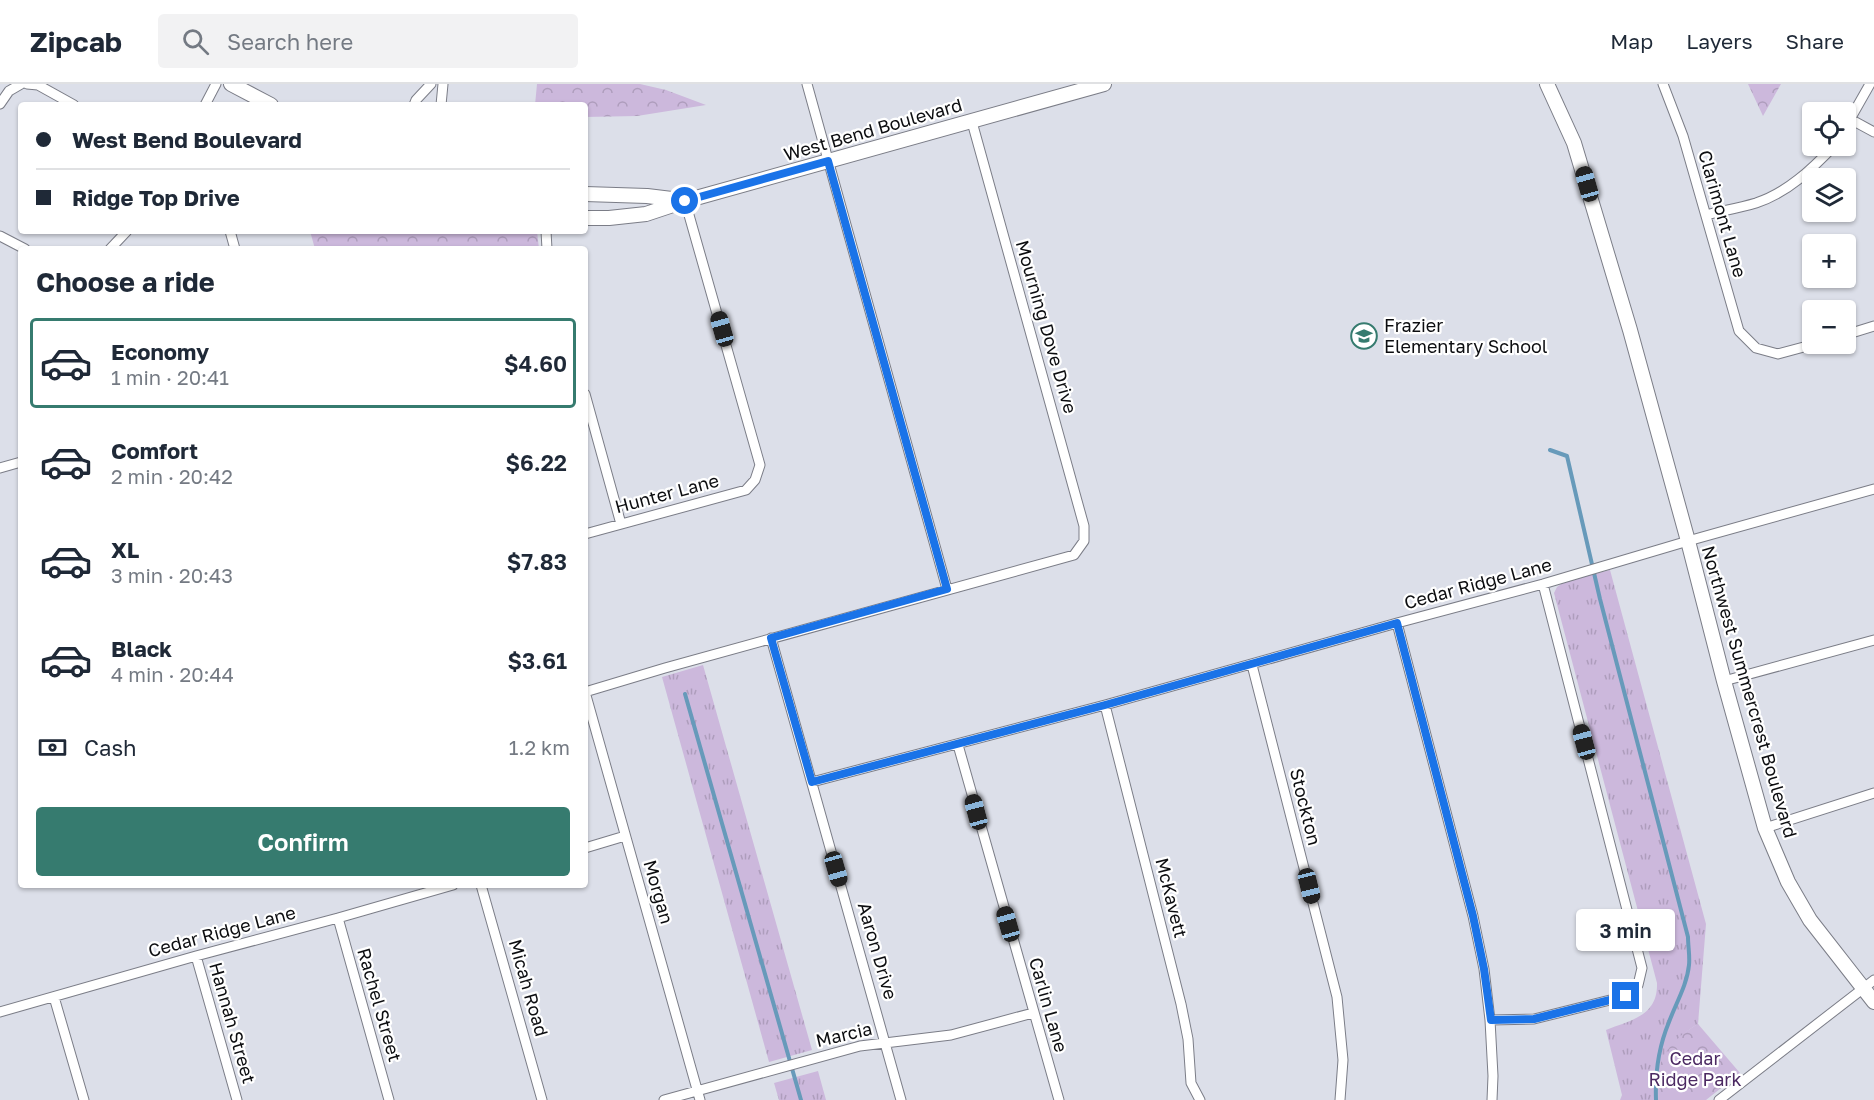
<!DOCTYPE html>
<meta charset="utf-8">
<style>
:root{--surface:#fff;--page:#f2f2f3;--text:#1f2937;--muted:#747a83;--line:#e0e1e3;--accent:#367b6f}
body{margin:0;font-family:"Golos Text",sans-serif;background:var(--page);color:var(--text);height:100vh;display:flex;flex-direction:column;font-size:22px;white-space:nowrap}
*{box-sizing:border-box;margin:0}
p{font-size:20px;color:var(--muted)}
.icon{flex:none;width:33px;height:33px;fill:none;stroke:currentColor;stroke-width:2;stroke-linecap:round;stroke-linejoin:round}
.map{position:relative;flex:1;overflow:hidden}
.details{position:absolute;left:18px;top:162px;width:570px;height:642px;display:flex;flex-direction:column;background:var(--surface);border-radius:6px;box-shadow:0 2px 4px #0004}
.details>*{flex:none}
.top-card{position:absolute;left:18px;top:18px;width:570px;height:132px;border-radius:6px;box-shadow:0 2px 4px #0004;display:grid;align-content:center;height:132px;padding:0 18px;background:var(--surface)}
.buttons{position:absolute;left:1802px;top:18px;display:grid;gap:12px}
.buttons a{display:grid;place-items:center;width:54px;height:54px;border-radius:6px;background:var(--surface);box-shadow:0 2px 4px #0004;font-size:30px}
.end{position:absolute;width:27px;height:27px;margin:-14px;border:8px solid #1a73e8;background:#fff;box-shadow:0 0 0 3px #fff}
.from{border-radius:50%}
.bubble{position:absolute;height:42px;border-radius:6px;background:var(--surface);box-shadow:0 2px 4px #0004;font-size:20px;font-weight:600;line-height:42px;text-align:center}
.car{position:absolute;width:18px;height:36px;margin:-18px -9px;border-radius:8px;box-shadow:0 0 4px 2px #0007;background:linear-gradient(#222 24%,#8ab4d8 0 40%,#222 0 76%,#8ab4d8 0 86%,#222 0)}
.top-card b{display:flex;align-items:center;gap:21px;height:57px;font-size:22px}
.top-card b+b{border-top:2px solid var(--line)}
.top-card i{width:15px;height:15px;background:var(--text)}
ul{padding:0;list-style:none}
li{display:flex;align-items:center;gap:18px;height:90px;margin:0 12px 9px;padding:0 6px;border:3px solid transparent;border-radius:6px}
li div{flex:1}
li b{display:block;font-size:22px}
li em{font-style:normal;font-weight:600}
li.current{border-color:var(--accent)}
li>.icon{width:54px;height:54px;stroke-width:1.5}
h2{padding:0 18px;font-size:27px;line-height:72px}
.pay{display:flex;align-items:center;gap:15px;height:66px;padding:0 18px;font-size:22px}
.pay p{margin-inline-start:auto}
.primary-button{display:flex;gap:12px;margin-top:auto;padding:12px 18px}
.primary-button a{flex:1;height:69px;border-radius:6px;background:var(--accent);color:#fff;font-size:24px;font-weight:600;line-height:69px;text-align:center}
header{display:flex;align-items:center;gap:36px;box-sizing:border-box;height:84px;padding:0 30px;background:var(--surface);border-bottom:2px solid var(--line)}
header strong{font-size:28px}
nav{display:flex;gap:33px;margin-inline-start:auto;font-size:21px}
.search{width:420px;height:54px;background:var(--page);display:flex;align-items:center;gap:15px;box-sizing:border-box;padding:0 21px;border-radius:6px;color:var(--muted);font-size:22px}
.map>svg:first-child{display:block}
.grass{fill:url(#grass-tufts)}
.park{fill:url(#park-crowns)}
.lines{fill:none;stroke-linecap:round;stroke-linejoin:round}
.stream{stroke:#679aba;stroke-width:4}
.street-casing{stroke:#7b7d87;stroke-width:11}
.secondary-casing{stroke:#7b7d87;stroke-width:16}
.street{stroke:#fff;stroke-width:9}
.secondary{stroke:#fff;stroke-width:14}
.route{stroke:#1a73e8;stroke-width:8}
.labels{text-anchor:middle;stroke-width:4.5;stroke-linejoin:round;paint-order:stroke}
.street-label{font-size:18px;fill:#0c0d10;stroke:#fff}
.poi-label{font-size:18px;fill:#0c0d10;stroke:#fff;text-anchor:start}
.park-label{font-size:18px;fill:#4b2962;stroke:#fff}
</style>
<header>
<strong>Zipcab</strong>
<div class="search"><svg class="icon" aria-label="search" viewBox="0 0 24 24"><circle cx="10" cy="10" r="6"/><path d="M15 15l6 6"/></svg>Search here</div>
<nav><a>Map</a><a>Layers</a><a>Share</a></nav>
</header>
<div class="map">
<svg width="1874" height="1016" viewBox="0 0 1874 1016">
<defs>
<pattern id="grass-tufts" width="24" height="20" patternUnits="userSpaceOnUse" patternTransform="scale(1.5)"><rect width="24" height="20" fill="#ccb8dc"/><path d="M3 7l-1-3M5 7V3M7 7l1-3M15 17l-1-3M17 17v-4M19 17l1-3" fill="none" stroke="#ae9dbc"/></pattern>
<pattern id="park-crowns" width="20" height="18" patternUnits="userSpaceOnUse" patternTransform="scale(1.5)"><rect width="20" height="18" fill="#ccb8dc"/><path d="M2 6a3 3 0 1 1 6 0M12 15a3 3 0 1 1 6 0" fill="none" stroke="#ae9dbc"/></pattern>
</defs>
<rect width="100%" height="100%" fill="#dcdfe9"/>
<path class="grass" d="M1610 486 1706 840 1698 940C1667 958 1658 982 1659 1016H1620L1622 1011 1606 946C1631 936 1658 932 1657 899L1554 509 1557 503 1564 498Z
M703 581 812 966 769 978 662 593Z
M818 987 826 1016H779L774 999Z"/>
<path class="park" d="M537 0H640L666 6 706 21 637 32 585 33V21H535Z
M1748 0H1781L1763 32Z
M310 147H537L539 165H315Z
M1698 940 1740 989 1706 1016H1659C1659 1005 1657 993 1660 982 1664 965 1683 948 1698 940Z"/>
<g class="lines">
<path class="stream" d="M1550 366 1567 372 1600 515 1688 853C1688 862 1690 872 1689 881 1687 901 1676 919 1669 938 1659 962 1655 990 1656 1016
M685 610 801 1016"/>
<g class="street-casing">
<path id="street" d="M27 0 38 1 74 21
M807 0 947 505
M1663 0 1683 52 1739 247 1756 264 1778 270 1815 260
M0 20 9 7 21 0
M205 21 216 0
M414 21 416 16 431 0
M441 21 443 0
M1850 35 1874 48
M1845 44 1870 0
M1706 131C1722 127 1739 124 1756 119 1787 109 1812 85 1834 62
M230 147 235 165
M546 147 547 165
M0 152 25 165
M110 165 127 147
M1845 251 1874 242
M585 310 621 440
M0 384 21 378
M585 450 746 406 755 396 760 381 685 117
M1397 539 1473 832 1484 885 1490 936 1493 992 1492 1016
M771 554 901 1016
M1252 581 1337 913 1343 976 1340 1016
M1724 597 1874 556
M585 608 665 584 1074 471 1084 457V442L972 38
M585 608 700 1016
M1105 621 1181 920 1188 955 1191 999 1200 1016
M958 661 1059 1016
M812 698 1105 621 1397 539 1543 500 1688 457 1874 405
M1765 744 1874 709
M585 764 625 752
M481 801 542 1016
M338 834 389 1016
M196 872 237 1016
M54 913 84 1016
M0 928 196 872 338 834 453 801
M1490 936 1534 935 1626 912 1638 901 1642 884 1543 500
M664 1016 860 962 951 951 1033 929
M1719 1016 1874 896"/>
</g>
<g class="secondary-casing">
<path id="secondary" d="M231 0 271 21
M1547 0 1574 59 1630 246 1688 457 1724 597 1765 744 1788 798 1810 836 1874 918
M585 110 647 112 680 116
M585 134H609L646 130 685 117 1104 0"/>
</g>
<use href="#street" class="street"/>
<use href="#secondary" class="secondary"/>
</g>
<g class="lines">
<path class="route" d="M685 117 828 77 947 505 771 554 812 698 1105 621 1397 539 1473 832 1484 885 1491 936 1534 935 1626 912"/>
</g>
<defs>
<g id="school-ring" transform="scale(1.35)"><circle r="9.5" fill="#fff" stroke="#367b6f" stroke-width="1.5"/><path d="M0-5L7-2L0 1L-7-2ZM-4 1L0 2.5L4 1V4Q0 6-4 4Z" fill="#367b6f"/></g>
</defs>
<g fill-rule="evenodd">
<use href="#school-ring" x="1364" y="252"/>
</g>
<g class="labels">
<g class="street-label">
<text transform="translate(873 46) rotate(-16)" y="6">West Bend Boulevard</text>
<text transform="translate(1722 130) rotate(74)" y="6">Clarimont Lane</text>
<text transform="translate(1046 243) rotate(74)" y="6">Mourning Dove Drive</text>
<text transform="translate(667 410) rotate(-15)" y="6">Hunter Lane</text>
<text transform="translate(1478 500) rotate(-15)" y="6">Cedar Ridge Lane</text>
<text transform="translate(1749 608) rotate(74)" y="6">Northwest Summercrest Boulevard</text>
<text transform="translate(1305 723) rotate(76)" y="6">Stockton</text>
<text transform="translate(658 808) rotate(74)" y="6">Morgan</text>
<text transform="translate(1171 814) rotate(76)" y="6">McKavett</text>
<text transform="translate(222 848) rotate(-15)" y="6">Cedar Ridge Lane</text>
<text transform="translate(877 867) rotate(74)" y="6">Aaron Drive</text>
<text transform="translate(528 904) rotate(74)" y="6">Micah Road</text>
<text transform="translate(379 921) rotate(74)" y="6">Rachel Street</text>
<text transform="translate(1048 921) rotate(74)" y="6">Carlin Lane</text>
<text transform="translate(232 939) rotate(74)" y="6">Hannah Street</text>
<text transform="translate(844 951) rotate(-13)" y="6">Marcia</text>
</g>
<g class="poi-label">
<text x="1384" y="248">Frazier<tspan x="1384" dy="21">Elementary School</tspan></text>
</g>
<g class="park-label">
<text x="1695" y="981">Cedar<tspan x="1695" dy="21">Ridge Park</tspan></text>
</g>
</g>
</svg>
<div class="buttons">
<a><svg class="icon" aria-label="locate" viewBox="0 0 24 24"><circle cx="12" cy="12" r="6"/><path d="M12 2v4M12 18v4M2 12h4M18 12h4"/></svg></a>
<a><svg class="icon" aria-label="layers" viewBox="0 0 24 24"><path d="M12 4l9 5-9 5-9-5zM3 14l9 5 9-5"/></svg></a>
<a>+</a>
<a>−</a>
</div>
<i class="end from" style="left:685px;top:117px"></i>
<i class="end" style="left:1626px;top:912px"></i>
<div class="bubble" style="left:1576px;top:825px;width:99px">3 min</div>
<i class="car" style="left:1587px;top:100px;rotate:344deg"></i>
<i class="car" style="left:722px;top:245px;rotate:344deg"></i>
<i class="car" style="left:1584px;top:658px;rotate:345deg"></i>
<i class="car" style="left:976px;top:728px;rotate:345deg"></i>
<i class="car" style="left:836px;top:785px;rotate:164deg"></i>
<i class="car" style="left:1309px;top:802px;rotate:166deg"></i>
<i class="car" style="left:1008px;top:840px;rotate:344deg"></i>
<div class="top-card">
<b><i class="from"></i>West Bend Boulevard</b>
<b><i></i>Ridge Top Drive</b>
</div>
<section class="details">
<h2>Choose a ride</h2>
<ul>
<li class="current"><svg class="icon" aria-label="car" viewBox="0 0 24 24"><path d="M5 17H2v-5l4-1 3-4h7l3 4 3 1v5h-3M9 17h6M6 11h13"/><circle cx="7" cy="17" r="2"/><circle cx="17" cy="17" r="2"/></svg><div><b>Economy</b><p>1 min · 20:41</p></div><em>$4.60</em></li>
<li><svg class="icon" aria-label="car" viewBox="0 0 24 24"><path d="M5 17H2v-5l4-1 3-4h7l3 4 3 1v5h-3M9 17h6M6 11h13"/><circle cx="7" cy="17" r="2"/><circle cx="17" cy="17" r="2"/></svg><div><b>Comfort</b><p>2 min · 20:42</p></div><em>$6.22</em></li>
<li><svg class="icon" aria-label="car" viewBox="0 0 24 24"><path d="M5 17H2v-5l4-1 3-4h7l3 4 3 1v5h-3M9 17h6M6 11h13"/><circle cx="7" cy="17" r="2"/><circle cx="17" cy="17" r="2"/></svg><div><b>XL</b><p>3 min · 20:43</p></div><em>$7.83</em></li>
<li><svg class="icon" aria-label="car" viewBox="0 0 24 24"><path d="M5 17H2v-5l4-1 3-4h7l3 4 3 1v5h-3M9 17h6M6 11h13"/><circle cx="7" cy="17" r="2"/><circle cx="17" cy="17" r="2"/></svg><div><b>Black</b><p>4 min · 20:44</p></div><em>$3.61</em></li>
</ul>
<div class="pay"><svg class="icon" aria-label="cash" viewBox="0 0 24 24"><path d="M3 7h18v10H3z"/><circle cx="12" cy="12" r="2"/></svg>Cash<p>1.2 km</p></div>
<div class="primary-button"><a>Confirm</a></div>
</section>
</div>
